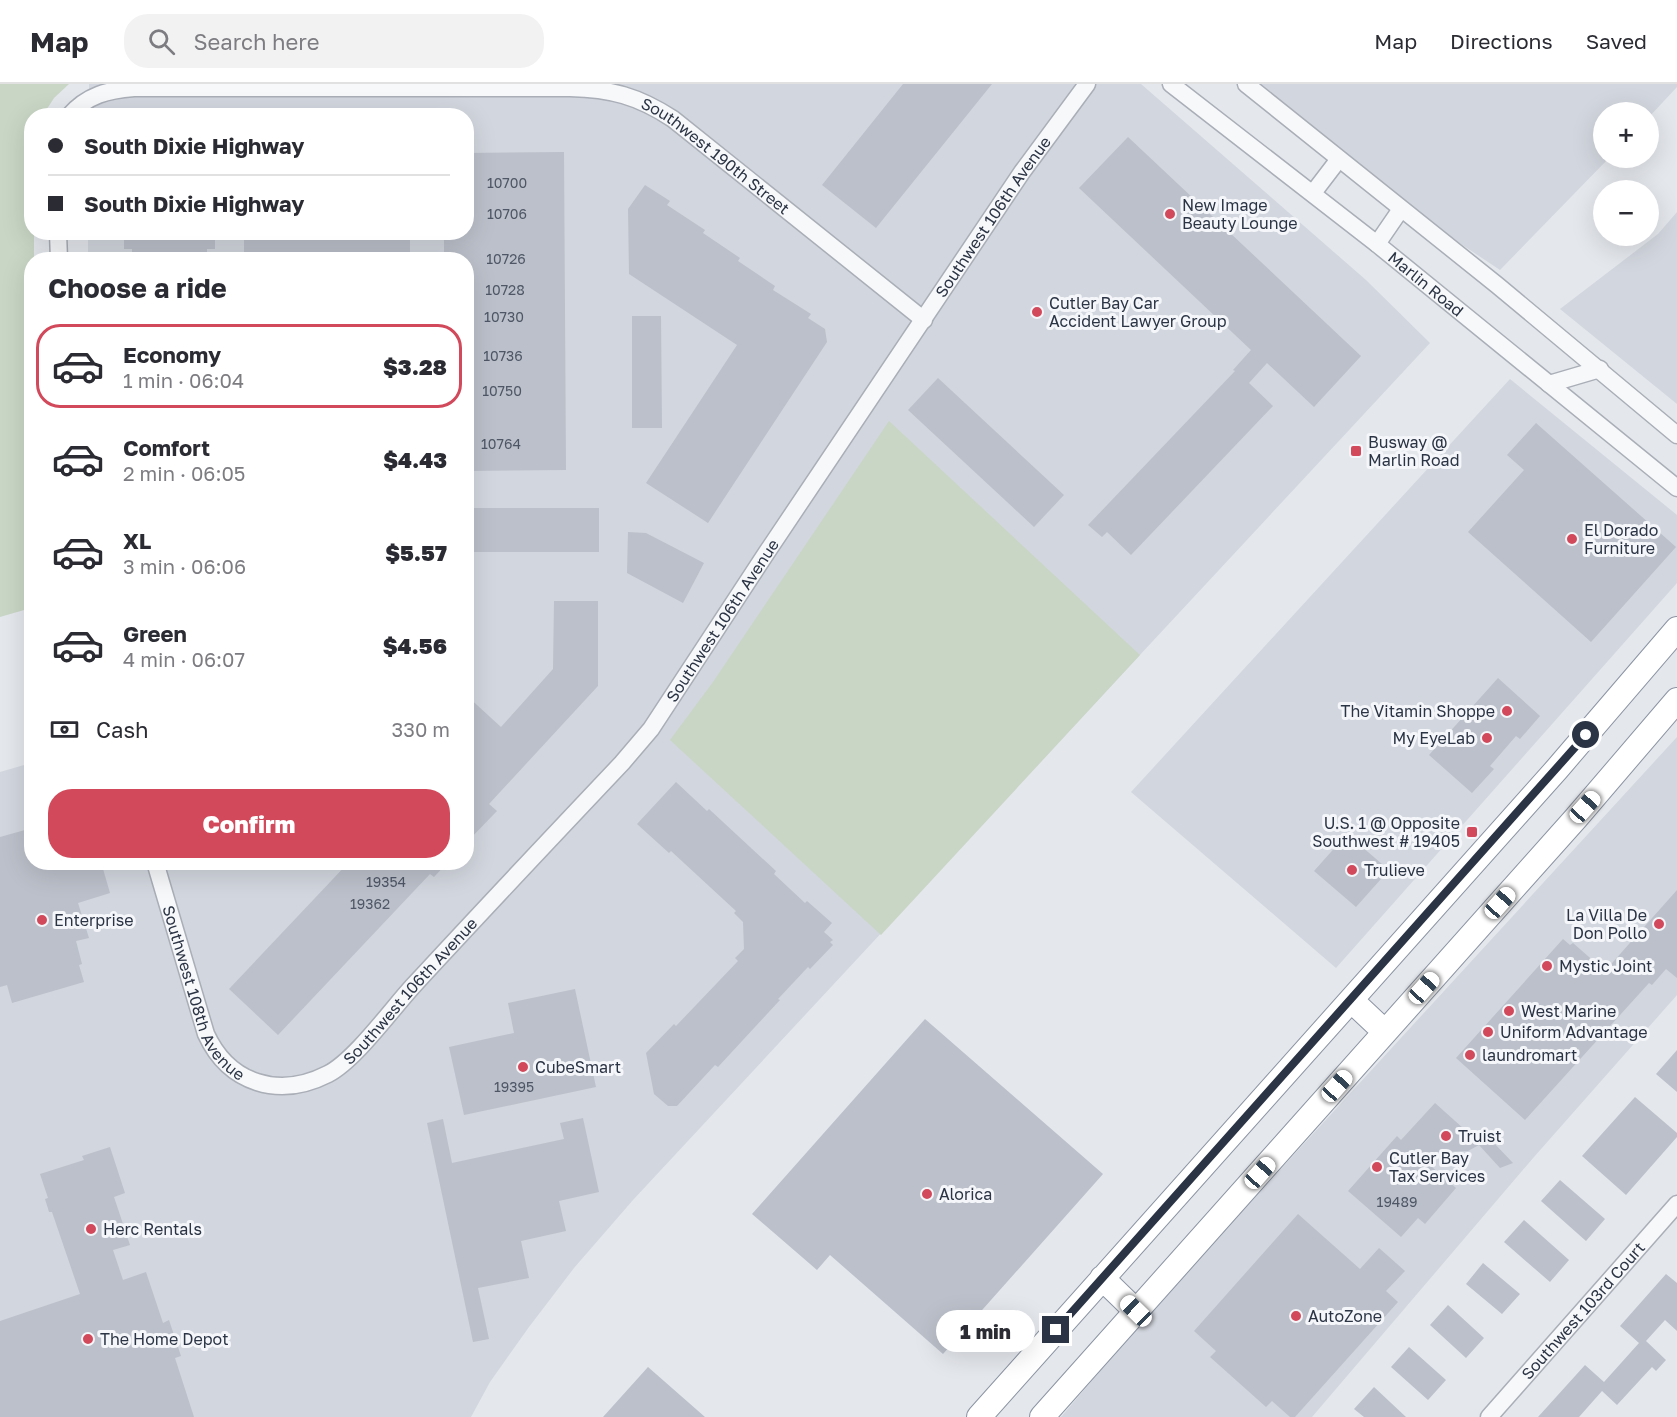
<!DOCTYPE html>
<meta charset="utf-8">
<style>
:root{--surface:#fff;--page:#f2f2f3;--text:#2b2b33;--muted:#7c7c81;--line:#e1e1e2;--accent:#d1495b}
body{margin:0;font-family:"Golos Text",sans-serif;background:var(--page);color:var(--text);height:100vh;display:flex;flex-direction:column;font-size:22px;white-space:nowrap}
*{box-sizing:border-box;margin:0}
p{font-size:20px;color:var(--muted)}
.icon{flex:none;width:33px;height:33px;fill:none;stroke:currentColor;stroke-width:2;stroke-linecap:round;stroke-linejoin:round}
.map{position:relative;flex:1;overflow:hidden}
.drawer{position:absolute;left:24px;top:168px;width:450px;height:618px;display:flex;flex-direction:column;background:var(--surface);border-radius:24px;box-shadow:0 6px 24px #0002}
.drawer>*{flex:none}
.hud{position:absolute;left:24px;top:24px;width:450px;height:132px;border-radius:24px;box-shadow:0 6px 24px #0002;display:grid;align-content:center;height:132px;padding:0 24px;background:var(--surface)}
.fabs{position:absolute;left:1593px;top:18px;display:grid;gap:12px}
.fabs a{display:grid;place-items:center;width:66px;height:66px;border-radius:50%;background:var(--surface);box-shadow:0 6px 24px #0002;font-size:30px}
.end{position:absolute;width:27px;height:27px;margin:-14px;border:8px solid #2b3445;background:#fff;box-shadow:0 0 0 3px #fff}
.from{border-radius:50%}
.bubble{position:absolute;height:42px;border-radius:21px;background:var(--surface);box-shadow:0 6px 24px #0002;font-size:20px;font-weight:800;line-height:42px;text-align:center}
.car{position:absolute;width:18px;height:36px;margin:-18px -9px;border-radius:8px;box-shadow:0 0 4px 2px #0007;background:linear-gradient(#fff 24%,#345 0 40%,#fff 0 76%,#345 0 86%,#fff 0)}
.hud b{display:flex;align-items:center;gap:21px;height:57px;font-size:22px}
.hud b+b{border-top:2px solid var(--line)}
.hud i{width:15px;height:15px;background:var(--text)}
ul{padding:0;list-style:none}
li{display:flex;align-items:center;gap:18px;height:84px;margin:0 12px 9px;padding:0 12px;border:3px solid transparent;border-radius:24px}
li div{flex:1}
li b{display:block;font-size:22px}
li em{font-style:normal;font-weight:800}
li.active{border-color:var(--accent)}
li>.icon{width:54px;height:54px;stroke-width:1.5}
h2{padding:0 24px;font-size:27px;line-height:72px}
.pay{display:flex;align-items:center;gap:15px;height:66px;padding:0 24px;font-size:22px}
.pay p{margin-inline-start:auto}
.cta{display:flex;gap:12px;margin-top:auto;padding:12px 24px}
.cta a{flex:1;height:69px;border-radius:24px;background:var(--accent);color:#fff;font-size:24px;font-weight:800;line-height:69px;text-align:center}
header{display:flex;align-items:center;gap:36px;box-sizing:border-box;height:84px;padding:0 30px;background:var(--surface);border-bottom:2px solid var(--line)}
header strong{font-size:28px}
nav{display:flex;gap:33px;margin-inline-start:auto;font-size:21px}
.search{width:420px;height:54px;background:var(--page);display:flex;align-items:center;gap:15px;box-sizing:border-box;padding:0 21px;border-radius:24px;color:var(--muted);font-size:22px}
.map>svg:first-child{display:block}
.built{fill:#d2d6de}
.green{fill:#c9d6c5}
.building{fill:#bbc0ca}
.lines{fill:none;stroke-linecap:round;stroke-linejoin:round}
.minor-casing{stroke:#a9aeb7;stroke-width:19}
.highway-casing{stroke:#8b94a3;stroke-width:26}
.minor{stroke:#f7f8fa;stroke-width:16}
.highway{stroke:#fff;stroke-width:24}
.route{stroke:#2b3445;stroke-width:8}
.poi-dot{fill:#d1495b;stroke:#f4f6f9;stroke-width:2}
.labels{text-anchor:middle;stroke-width:6;stroke-linejoin:round;paint-order:stroke}
.number-label{font-size:14px;fill:#4f5766}
.street-label{font-size:16px;fill:#2b3445;stroke:#f4f6f9}
.poi-label{font-size:16px;fill:#2b3445;stroke:#f4f6f9;text-anchor:start}
</style>
<header>
<strong>Map</strong>
<div class="search"><svg class="icon" aria-label="search" viewBox="0 0 24 24"><circle cx="10" cy="10" r="6"/><path d="M15 15l6 6"/></svg>Search here</div>
<nav><a>Map</a><a>Directions</a><a>Saved</a></nav>
</header>
<div class="map">
<svg width="1677" height="1333" viewBox="0 0 1677 1333">
<rect width="100%" height="100%" fill="#e4e7ec"/>
<path class="built" d="M89 0H1141L1366 196 1430 259 633 1116 574 1184 529 1243 490 1298 471 1333H0V688L31 679 32 778H466V176L88 175V149L466 148V32L89 31Z
M1259 0H1677V3L1649 33 1648 28H1604V74H1609L1500 186 1407 124Z
M1677 128V320L1560 225 1658 150Z
M1510 295 1677 431V499L1336 884 1131 708Z
M1677 653V911L1534 1073 1312 1333H1061L1157 1220Z"/>
<path class="green" d="M0 0H69L54 14 43 31 32 32V148L34 149V175L32 176 31 524 0 533Z
M889 337 1140 571 881 851 670 656 713 598Z"/>
<path class="building" d="M903 0H992L876 144 822 101Z
M1128 53 1361 272 1314 323 1267 279 1249 299 1273 322 1131 471 1107 448 1102 453 1088 441 1235 287 1233 286 1251 266 1079 104Z
M564 68 566 386 466 387V176H444V148H466V69Z
M645 101 670 117 667 121 705 146 703 149 740 174 738 177 775 202 773 206 811 230 808 234 825 245 827 258 708 439 646 399 737 261 629 190 628 125Z
M124 148H215V165H207V176H132V165H124Z
M244 148H410V176H244Z
M632 232H661L662 344H632Z
M938 294 1064 411 1034 443 908 326Z
M1536 339 1676 463 1591 558 1468 448 1524 386 1507 371Z
M466 424H599V468H466Z
M628 448 646 449 704 479 683 519 627 489Z
M554 517H598V602L489 720 497 727 466 759V611L501 643 553 585Z
M1498 594 1540 632 1520 655 1516 652 1490 682 1494 685 1472 709 1429 671Z
M676 698 707 727 709 725 776 787 774 790 805 819 807 817 832 839 824 848 833 856 830 858 833 861 810 885 808 883 778 915 780 916 718 983 715 981 677 1022H668L654 1010 646 969 674 940 676 942 738 877 735 874 744 865 743 838 734 829 736 827 671 767 669 769 637 740Z
M32 744V778H101L110 809 78 819 89 854 76 857 82 880 79 881 84 898 12 919 7 901 0 903V753Z
M1347 750 1389 786 1356 823 1314 787Z
M349 778H448L434 793 430 790 278 951 229 905Z
M1677 806V894L1666 885 1652 901 1649 899 1525 1036 1456 974 1563 855 1570 861 1573 859 1605 887Z
M575 905 596 1003 464 1031 449 963 514 949 508 919Z
M925 935 1103 1090 943 1270 830 1171 817 1186 752 1130Z
M1677 966V1008L1656 990Z
M1635 1013 1677 1049V1053L1626 1111 1582 1072Z
M1435 1019 1473 1053 1492 1046 1493 1058 1513 1079 1500 1084 1479 1061 1468 1067 1416 1069 1456 1104 1425 1140 1418 1134 1401 1153 1348 1107 1397 1052 1401 1056Z
M583 1034 599 1108 559 1117 566 1147 521 1157 529 1194 478 1204 489 1255 473 1258 427 1039 443 1035 452 1079 564 1055 560 1039Z
M110 1063 125 1109 114 1113 130 1161 113 1166 123 1196 146 1188 163 1239 169 1236 181 1272 175 1274 194 1333H0V1237L80 1210 52 1128H49L45 1115 48 1114 40 1090 84 1076 82 1072Z
M1560 1096 1605 1135 1586 1157 1541 1117Z
M1298 1130 1360 1185 1379 1164 1405 1187 1386 1207 1398 1218 1295 1333H1290L1272 1317 1266 1323 1210 1273 1216 1267 1194 1247Z
M1524 1136 1569 1176 1550 1198 1504 1158Z
M1483 1179 1520 1210 1502 1230 1466 1200Z
M1666 1190 1677 1199V1247L1665 1236 1646 1257 1666 1276 1656 1287 1652 1283 1617 1321 1602 1307 1579 1333H1538L1585 1281 1604 1298 1639 1259 1620 1242Z
M1448 1221 1484 1254 1466 1274 1430 1241Z
M1409 1263 1446 1296 1428 1316 1391 1283Z
M648 1283 705 1333H603Z
M1374 1303 1406 1333H1364L1354 1325Z"/>
<g class="lines">
<g class="minor-casing">
<g id="minor">
<path id="s1" d="M1171 0 1377 160 1677 404"/>
<path d="M1246 0 1497 201 1677 351"/>
<path id="s2" d="M69 32C87 11 108 6 134 4H570C611 5 638 12 673 35L924 236"/>
<path d="M1313 109 1339 75"/>
<path d="M58 148 59 176"/>
<path d="M1377 160 1401 125"/>
<path d="M1549 300 1600 285"/>
<path id="s3" d="M155 778 206 950C229 1000 279 1015 328 990 355 976 391 926 413 902 482 827 552 753 622 679L651 645 767 468 1022 88 1087 0"/>
<path id="s4" d="M1489 1333 1677 1120"/>
</g>
</g>
<g class="highway-casing">
<path id="highway" d="M1351 916 1385 948
M1102 1194 1136 1227
M979 1333 1557 685 1677 545
M1042 1333 1576 734 1677 616"/>
</g>
<use href="#minor" class="minor"/>
<use href="#highway" class="highway"/>
</g>
<g class="lines">
<path class="route" d="M1056 1246 1586 651"/>
</g>
<g class="poi-dot">
<circle cx="1170" cy="130" r="6"/>
<circle cx="1037" cy="228" r="6"/>
<rect x="1350" y="361" width="12" height="12" rx="3"/>
<circle cx="1572" cy="455" r="6"/>
<circle cx="1507" cy="627" r="6"/>
<circle cx="1487" cy="654" r="6"/>
<rect x="1466" y="742" width="12" height="12" rx="3"/>
<circle cx="1352" cy="786" r="6"/>
<circle cx="42" cy="836" r="6"/>
<circle cx="1659" cy="840" r="6"/>
<circle cx="1547" cy="882" r="6"/>
<circle cx="1509" cy="927" r="6"/>
<circle cx="1488" cy="948" r="6"/>
<circle cx="1470" cy="971" r="6"/>
<circle cx="523" cy="983" r="6"/>
<circle cx="1446" cy="1052" r="6"/>
<circle cx="1377" cy="1083" r="6"/>
<circle cx="927" cy="1110" r="6"/>
<circle cx="91" cy="1145" r="6"/>
<circle cx="1296" cy="1232" r="6"/>
<circle cx="88" cy="1255" r="6"/>
</g>
<g class="labels">
<g class="number-label">
<text x="507" y="104">10700</text>
<text x="507" y="135">10706</text>
<text x="506" y="180">10726</text>
<text x="505" y="211">10728</text>
<text x="504" y="238">10730</text>
<text x="503" y="277">10736</text>
<text x="502" y="312">10750</text>
<text x="501" y="365">10764</text>
<text x="386" y="803">19354</text>
<text x="370" y="825">19362</text>
<text x="514" y="1008">19395</text>
<text x="1397" y="1123">19489</text>
</g>
<g class="street-label">
<text dy="6" stroke="none"><textPath href="#s2" startOffset="674">Southwest 190th Street</textPath></text>
<text dy="6" stroke="none"><textPath href="#s3" startOffset="1414">Southwest 106th Avenue</textPath></text>
<text dy="6" stroke="none"><textPath href="#s1" startOffset="324">Marlin Road</textPath></text>
<text dy="6" stroke="none"><textPath href="#s3" startOffset="928">Southwest 106th Avenue</textPath></text>
<text dy="6" stroke="none"><textPath href="#s3" startOffset="141">Southwest 108th Avenue</textPath></text>
<text dy="6" stroke="none"><textPath href="#s3" startOffset="442">Southwest 106th Avenue</textPath></text>
<text dy="6" stroke="none"><textPath href="#s4" startOffset="142">Southwest 103rd Court</textPath></text>
</g>
<g class="poi-label">
<text x="1182" y="127">New Image<tspan x="1182" dy="18">Beauty Lounge</tspan></text>
<text x="1049" y="225">Cutler Bay Car<tspan x="1049" dy="18">Accident Lawyer Group</tspan></text>
<text x="1368" y="364">Busway @<tspan x="1368" dy="18">Marlin Road</tspan></text>
<text x="1584" y="452">El Dorado<tspan x="1584" dy="18">Furniture</tspan></text>
<text x="1495" y="633" text-anchor="end">The Vitamin Shoppe</text>
<text x="1475" y="660" text-anchor="end">My EyeLab</text>
<text x="1460" y="745" text-anchor="end">U.S. 1 @ Opposite<tspan x="1460" dy="18">Southwest # 19405</tspan></text>
<text x="1364" y="792">Trulieve</text>
<text x="1647" y="837" text-anchor="end">La Villa De<tspan x="1647" dy="18">Don Pollo</tspan></text>
<text x="54" y="842">Enterprise</text>
<text x="1559" y="888">Mystic Joint</text>
<text x="1521" y="933">West Marine</text>
<text x="1500" y="954">Uniform Advantage</text>
<text x="1482" y="977">laundromart</text>
<text x="535" y="989">CubeSmart</text>
<text x="1458" y="1058">Truist</text>
<text x="1389" y="1080">Cutler Bay<tspan x="1389" dy="18">Tax Services</tspan></text>
<text x="939" y="1116">Alorica</text>
<text x="103" y="1151">Herc Rentals</text>
<text x="1308" y="1238">AutoZone</text>
<text x="100" y="1261">The Home Depot</text>
</g>
</g>
</svg>
<div class="fabs">
<a>+</a>
<a>−</a>
</div>
<i class="end from" style="left:1586px;top:651px"></i>
<i class="end" style="left:1056px;top:1246px"></i>
<div class="bubble" style="left:936px;top:1226px;width:99px">1 min</div>
<i class="car" style="left:1585px;top:723px;rotate:42deg"></i>
<i class="car" style="left:1500px;top:819px;rotate:42deg"></i>
<i class="car" style="left:1424px;top:904px;rotate:42deg"></i>
<i class="car" style="left:1337px;top:1002px;rotate:42deg"></i>
<i class="car" style="left:1260px;top:1089px;rotate:42deg"></i>
<i class="car" style="left:1136px;top:1227px;rotate:314deg"></i>
<div class="hud">
<b><i class="from"></i>South Dixie Highway</b>
<b><i></i>South Dixie Highway</b>
</div>
<section class="drawer">
<h2>Choose a ride</h2>
<ul>
<li class="active"><svg class="icon" aria-label="car" viewBox="0 0 24 24"><path d="M5 17H2v-5l4-1 3-4h7l3 4 3 1v5h-3M9 17h6M6 11h13"/><circle cx="7" cy="17" r="2"/><circle cx="17" cy="17" r="2"/></svg><div><b>Economy</b><p>1 min · 06:04</p></div><em>$3.28</em></li>
<li><svg class="icon" aria-label="car" viewBox="0 0 24 24"><path d="M5 17H2v-5l4-1 3-4h7l3 4 3 1v5h-3M9 17h6M6 11h13"/><circle cx="7" cy="17" r="2"/><circle cx="17" cy="17" r="2"/></svg><div><b>Comfort</b><p>2 min · 06:05</p></div><em>$4.43</em></li>
<li><svg class="icon" aria-label="car" viewBox="0 0 24 24"><path d="M5 17H2v-5l4-1 3-4h7l3 4 3 1v5h-3M9 17h6M6 11h13"/><circle cx="7" cy="17" r="2"/><circle cx="17" cy="17" r="2"/></svg><div><b>XL</b><p>3 min · 06:06</p></div><em>$5.57</em></li>
<li><svg class="icon" aria-label="car" viewBox="0 0 24 24"><path d="M5 17H2v-5l4-1 3-4h7l3 4 3 1v5h-3M9 17h6M6 11h13"/><circle cx="7" cy="17" r="2"/><circle cx="17" cy="17" r="2"/></svg><div><b>Green</b><p>4 min · 06:07</p></div><em>$4.56</em></li>
</ul>
<div class="pay"><svg class="icon" aria-label="cash" viewBox="0 0 24 24"><path d="M3 7h18v10H3z"/><circle cx="12" cy="12" r="2"/></svg>Cash<p>330 m</p></div>
<div class="cta"><a>Confirm</a></div>
</section>
</div>
